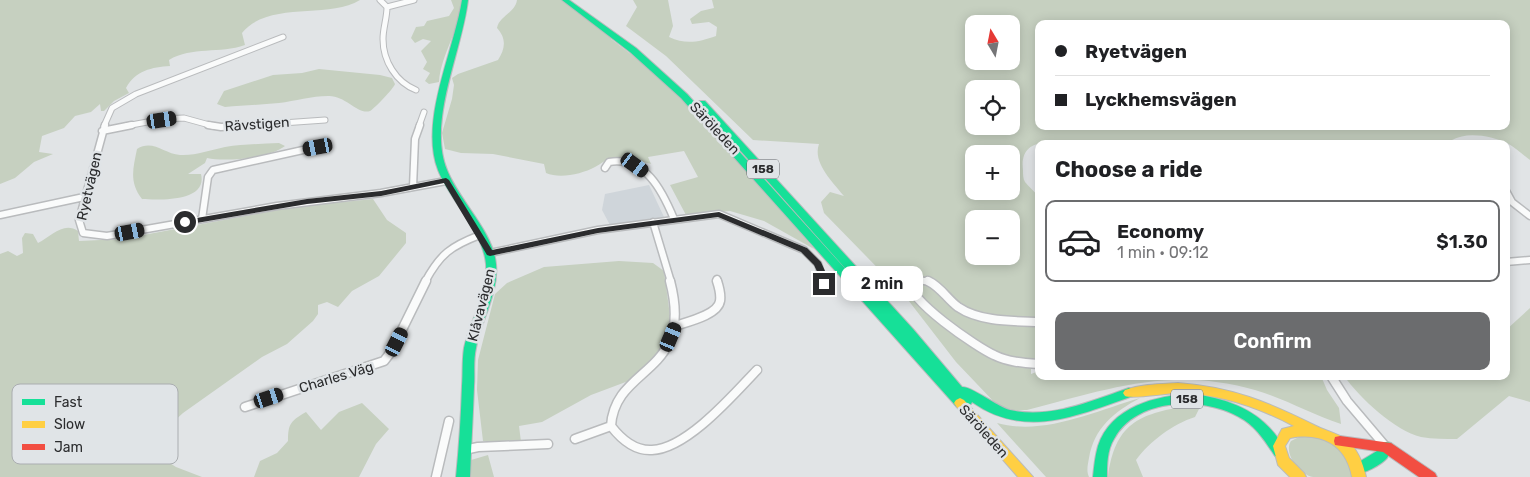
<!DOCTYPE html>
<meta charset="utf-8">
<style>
:root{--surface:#fff;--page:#f6f6f6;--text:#202124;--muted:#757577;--line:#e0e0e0;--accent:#6b6c6e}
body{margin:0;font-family:Rubik,sans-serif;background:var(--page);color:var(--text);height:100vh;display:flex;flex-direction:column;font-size:19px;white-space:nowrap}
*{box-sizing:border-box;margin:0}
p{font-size:16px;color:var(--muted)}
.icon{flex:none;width:28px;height:28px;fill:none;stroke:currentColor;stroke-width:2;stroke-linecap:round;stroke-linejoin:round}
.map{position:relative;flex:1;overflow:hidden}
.sheet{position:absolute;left:1035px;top:140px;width:475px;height:240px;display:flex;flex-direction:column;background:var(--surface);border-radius:10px;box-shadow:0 2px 12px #0003}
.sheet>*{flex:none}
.guide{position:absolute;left:1035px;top:20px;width:475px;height:110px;border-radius:10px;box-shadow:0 2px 12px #0003;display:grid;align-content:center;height:110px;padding:0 20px;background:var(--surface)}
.needle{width:32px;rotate:350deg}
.buttons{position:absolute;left:965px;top:15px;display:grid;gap:10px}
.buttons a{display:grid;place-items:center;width:55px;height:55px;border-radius:10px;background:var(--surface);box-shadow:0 2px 12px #0003;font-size:25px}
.end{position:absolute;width:22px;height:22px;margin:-11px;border:6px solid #2b2c2e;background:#fff;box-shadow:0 0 0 2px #fff}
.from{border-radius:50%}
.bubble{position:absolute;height:35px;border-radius:10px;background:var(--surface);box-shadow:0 2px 12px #0003;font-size:16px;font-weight:600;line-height:35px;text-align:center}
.car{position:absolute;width:15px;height:30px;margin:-15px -8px;border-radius:6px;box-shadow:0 0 4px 1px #0007;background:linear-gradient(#222 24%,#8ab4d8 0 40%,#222 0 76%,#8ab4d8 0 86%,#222 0)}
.guide b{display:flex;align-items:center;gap:18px;height:48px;font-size:19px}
.guide b+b{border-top:1px solid var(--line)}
.guide i{width:12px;height:12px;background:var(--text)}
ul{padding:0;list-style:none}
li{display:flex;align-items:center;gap:15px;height:82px;margin:0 10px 8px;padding:0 10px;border:2px solid transparent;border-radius:10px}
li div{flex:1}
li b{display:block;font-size:19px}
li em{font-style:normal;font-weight:600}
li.active{border-color:var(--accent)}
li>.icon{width:45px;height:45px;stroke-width:1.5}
h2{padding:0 20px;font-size:22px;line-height:60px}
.action{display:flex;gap:10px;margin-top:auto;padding:10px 20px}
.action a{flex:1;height:58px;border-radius:10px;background:var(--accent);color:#fff;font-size:20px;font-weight:600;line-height:58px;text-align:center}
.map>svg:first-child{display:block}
.built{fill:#cfd5da}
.green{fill:#c6d0c0;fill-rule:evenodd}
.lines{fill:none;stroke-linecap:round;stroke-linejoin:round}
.street-far2-casing{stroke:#b9bbbd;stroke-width:7}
.street-far1-casing{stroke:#b9bbbd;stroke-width:9}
.street-casing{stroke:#b9bbbd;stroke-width:11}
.fast-casing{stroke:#b9bbbd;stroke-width:2}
.slow-casing{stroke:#b9bbbd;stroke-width:2}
.jam-casing{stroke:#b9bbbd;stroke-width:2}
.street-far2{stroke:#fafbfb;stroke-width:5}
.street-far1{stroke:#fafbfb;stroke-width:6}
.street{stroke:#fafbfb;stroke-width:8}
.fast{fill:#16e098;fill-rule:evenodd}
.slow{fill:#ffcf43;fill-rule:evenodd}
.jam{fill:#f24e42;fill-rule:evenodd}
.route{fill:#2b2c2e}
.labels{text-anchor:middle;stroke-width:5;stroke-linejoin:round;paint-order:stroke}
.shield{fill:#e0e4e7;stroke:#616366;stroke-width:1}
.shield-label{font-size:12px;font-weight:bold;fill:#2b2c2e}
.street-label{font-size:14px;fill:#2b2c2e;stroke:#e0e4e7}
.key{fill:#e0e4e7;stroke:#aaadb0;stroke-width:1}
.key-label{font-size:14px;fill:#2b2c2e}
</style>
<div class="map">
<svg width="1530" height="477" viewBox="0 0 1530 477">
<rect width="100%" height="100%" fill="#e1e4e6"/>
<path class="built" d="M649 185 664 217 610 225 602 210 605 194Z"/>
<path class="green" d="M0 0H360C327 20 269 0 242 33L245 45C220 54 192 46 169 60L170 66C152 67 135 71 126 88L129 93 114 101 104 111H101L100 104 91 112 75 116 64 128 42 136 39 152 53 154 34 162 15 178 0 184Z
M451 0H461C461 29 441 53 439 82L429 84 425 81 430 73 423 69 427 62 421 51 431 41 423 39 415 43 411 38 416 27 424 26 427 21 449 16 454 8Z
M517 0H561L610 34 611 39 662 78 739 157 814 249 764 221 730 211 686 215 670 185 698 177 684 151 648 157 651 164C640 161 625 155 613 158 606 159 601 164 595 167 582 174 560 179 546 173L544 164 493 154 461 153 445 149 442 133 452 99 454 85 452 78 458 74 498 60C505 49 507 39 497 28 499 16 515 13 517 0Z
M633 0H668L673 26 669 37C686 45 699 42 716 36L717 27 709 22 692 24 690 19 701 11 714 8 712 0H1530V160C1523 155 1515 147 1507 143 1492 136 1467 131 1452 140L1453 144H1055C1035 140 1020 148 1023 170 1023 174 1023 179 1025 182 1029 187 1035 192 1039 197V357L1031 359V374L1039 371V376H1321L1327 390 1339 408 1341 424C1311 414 1285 399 1255 390 1170 366 1109 389 1027 410H1012L996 404 956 362 905 296 824 213 821 202 830 192 844 196C834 183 812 163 819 144L753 140 666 56 626 26 637 7ZM974 24H1011V61H974ZM1039 24H1506V126H1039ZM974 89H1011V126H974ZM974 154H1011V191H974ZM974 219H1011V256H974Z
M319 69 380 75 392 78 395 84C394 88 374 109 370 111 358 115 345 95 328 96 312 96 295 101 279 103 261 105 243 105 225 107L217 104 224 91 273 75 302 73Z
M279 143 285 146C270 158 226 162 207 158L205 163 188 174H201C208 202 159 200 142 199 129 182 133 169 137 149 153 139 164 154 180 155 195 156 210 150 225 147 243 144 261 144 279 143Z
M373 199 387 220 406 233V243L379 276 352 291 338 307 327 302 318 305V314L313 321 287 344 262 357 183 413 161 433 154 453 176 467 202 477H0V254L8 251 17 256 23 253 22 238 25 233 33 234 38 243C51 236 64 221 78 231L79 241 122 239 294 207Z
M619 261 653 263 664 271 671 323 659 352 639 377 591 395 542 422 519 426 521 442 498 445 483 441 477 390 478 360 495 294 507 283 544 267Z
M1530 308V402L1509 396 1457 439C1445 439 1433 439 1421 437 1395 431 1360 398 1344 376H1506V330Z
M1140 398C1114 412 1094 428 1089 458 1088 464 1086 471 1089 477H1046L997 423C1044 436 1095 411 1140 398Z
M362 403 389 429 376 444 359 477H254L260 461 277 453 288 441C288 423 291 421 306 412L321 430 339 412Z
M1187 406 1200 407 1195 417C1173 424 1150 441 1136 460L1143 477H1108C1115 424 1138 414 1187 406Z
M1303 435C1324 436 1355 453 1353 477 1340 477 1325 477 1313 477 1299 474 1283 453 1291 441Z
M488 455 494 477H470L471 460Z"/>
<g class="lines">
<g class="street-far2-casing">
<path id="street-far2" d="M380 0 387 7 414 0
M387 7C387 18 383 28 383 39 383 61 396 82 416 90
M104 126 112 108 136 94 283 37
M126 126 163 119 184 118 213 126
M238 126 325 120
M419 126 424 112"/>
</g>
<g class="street-far1-casing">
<path id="street-far1" d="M105 125 79 220 83 233 107 236 277 206 381 193 446 181
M208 125 221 127 257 125
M102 131 132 125
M605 168 609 162C645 156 662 190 674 219
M413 187 415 139 420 125
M1506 191 1512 202 1530 216
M0 215 84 197
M202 219 208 177 213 170 321 146
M653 222 671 282
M490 253 598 230 719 214 804 250 818 264 824 282
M1506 262 1530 260
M717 279 718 282
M425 282C440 254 451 246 480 235
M909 282 911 279 931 282"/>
</g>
<g class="street-casing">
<path id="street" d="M670 281C695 376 615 364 611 426 621 439 635 451 652 450 687 449 734 394 757 370
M910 281C904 298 978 348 994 355 1008 362 1023 363 1039 364
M928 281C941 287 947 299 958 307 980 322 1013 321 1039 322
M824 284 825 281
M675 326C687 322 718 315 720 301 721 295 719 287 717 281
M1331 376 1347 401 1386 447
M245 407 384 361 391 352 426 281
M575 439 611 426
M464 450 478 447 548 444
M436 477 449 421"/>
</g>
<g class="fast-casing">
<path id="fast" d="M462 0H468C462 52 427 121 447 170 459 201 493 231 496 264 499 293 481 320 476 348 473 361 475 374 474 386 473 416 471 447 470 477H456C459 447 461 416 462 386 463 374 462 361 464 348 470 321 488 293 486 264 483 231 450 201 438 170 419 121 454 51 462 0Z
M562 0H569L636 48 687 94 869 295 698 103 699 101H705L913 329 962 387C971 386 996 406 1010 410 1051 419 1091 401 1129 388L1133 390 1135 393 1133 396C1078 415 1026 440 972 402L971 404 960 408 956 406 681 98 630 52Z
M1193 394C1232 399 1268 414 1286 452L1285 456 1280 457 1275 456C1265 441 1255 425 1239 417 1202 396 1136 398 1114 439 1107 450 1107 465 1107 477H1093C1094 467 1095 456 1098 446 1111 407 1156 395 1193 394Z
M1386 442 1391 443 1392 447C1391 450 1389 455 1387 458 1382 464 1362 476 1354 473L1352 469 1354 465 1377 451 1381 443Z"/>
</g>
<g class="slow-casing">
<path id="slow" d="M1178 383C1232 387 1268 402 1316 426 1326 431 1337 433 1347 440 1358 450 1363 463 1366 477H1352C1346 445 1322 432 1290 438L1285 446 1289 458 1304 473 1306 477H1290L1278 465 1273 446 1282 429 1294 426C1258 407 1220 394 1179 393 1166 393 1134 399 1125 396L1123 393 1125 390C1142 384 1161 384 1178 383Z
M960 398 964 400 1033 477H1018L956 406 954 403 956 400Z"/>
</g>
<g class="jam-casing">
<path id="jam" d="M1340 436 1391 443 1435 473 1437 477H1419L1383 452 1335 445 1334 441 1335 437Z"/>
</g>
<use href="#street-far2" class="street-far2"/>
<use href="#street-far1" class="street-far1"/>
<use href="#street" class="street"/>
<use href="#fast" class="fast"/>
<use href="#slow" class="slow"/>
<use href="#jam" class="jam"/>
</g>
<path class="route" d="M446 178 449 180 492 250 598 228 719 212 807 248 821 262 829 280 827 286H821V280L814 265 801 252 718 217 598 233 490 256 487 255 444 183 381 196 307 204 185 225 181 222 185 220 307 199 381 191Z"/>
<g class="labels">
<g class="shield">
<rect x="747" y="159.5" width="32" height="19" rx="4"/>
<rect x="1171" y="389.5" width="32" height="19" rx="4"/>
</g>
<g class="shield-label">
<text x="763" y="173">158</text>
<text x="1187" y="403">158</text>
</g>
<g class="street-label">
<text transform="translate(257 124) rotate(-4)" y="5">Rävstigen</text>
<text transform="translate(715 128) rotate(47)" y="5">Säröleden</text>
<text transform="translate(89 186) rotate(-77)" y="5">Ryetvägen</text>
<text transform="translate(481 305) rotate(-76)" y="5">Klåvavägen</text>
<text transform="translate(336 377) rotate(-17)" y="5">Charles Väg</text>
<text transform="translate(984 431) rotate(48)" y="5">Säröleden</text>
</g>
</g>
<rect x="12" y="384" width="166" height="80" rx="8" class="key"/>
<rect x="22" y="399" width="23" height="6" fill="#16e098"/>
<rect x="22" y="421" width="23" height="7" fill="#ffcf43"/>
<rect x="22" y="444" width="23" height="6" fill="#f24e42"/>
<g class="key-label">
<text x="54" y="407">Fast</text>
<text x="54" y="429">Slow</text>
<text x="54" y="452">Jam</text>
</g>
</svg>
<div class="buttons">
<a><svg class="needle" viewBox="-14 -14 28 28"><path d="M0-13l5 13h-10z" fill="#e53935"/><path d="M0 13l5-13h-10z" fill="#757577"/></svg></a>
<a><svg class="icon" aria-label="locate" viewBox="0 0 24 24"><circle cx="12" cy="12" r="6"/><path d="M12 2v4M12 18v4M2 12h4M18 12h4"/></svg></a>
<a>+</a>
<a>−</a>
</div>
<i class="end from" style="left:185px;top:222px"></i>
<i class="end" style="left:824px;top:284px"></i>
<div class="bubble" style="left:841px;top:266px;width:82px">2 min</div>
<i class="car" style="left:162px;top:120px;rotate:81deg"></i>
<i class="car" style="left:318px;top:147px;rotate:259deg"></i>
<i class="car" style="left:635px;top:165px;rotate:126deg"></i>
<i class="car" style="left:130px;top:232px;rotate:79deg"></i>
<i class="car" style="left:671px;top:337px;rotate:23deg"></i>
<i class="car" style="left:397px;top:342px;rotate:27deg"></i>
<i class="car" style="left:269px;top:398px;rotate:72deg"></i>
<div class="guide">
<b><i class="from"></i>Ryetvägen</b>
<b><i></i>Lyckhemsvägen</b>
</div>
<section class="sheet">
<h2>Choose a ride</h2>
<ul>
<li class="active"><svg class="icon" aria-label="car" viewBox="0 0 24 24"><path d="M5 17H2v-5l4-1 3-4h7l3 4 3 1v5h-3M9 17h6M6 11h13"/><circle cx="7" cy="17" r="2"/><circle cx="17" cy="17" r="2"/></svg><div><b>Economy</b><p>1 min · 09:12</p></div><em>$1.30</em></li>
</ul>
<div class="action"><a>Confirm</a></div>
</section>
</div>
